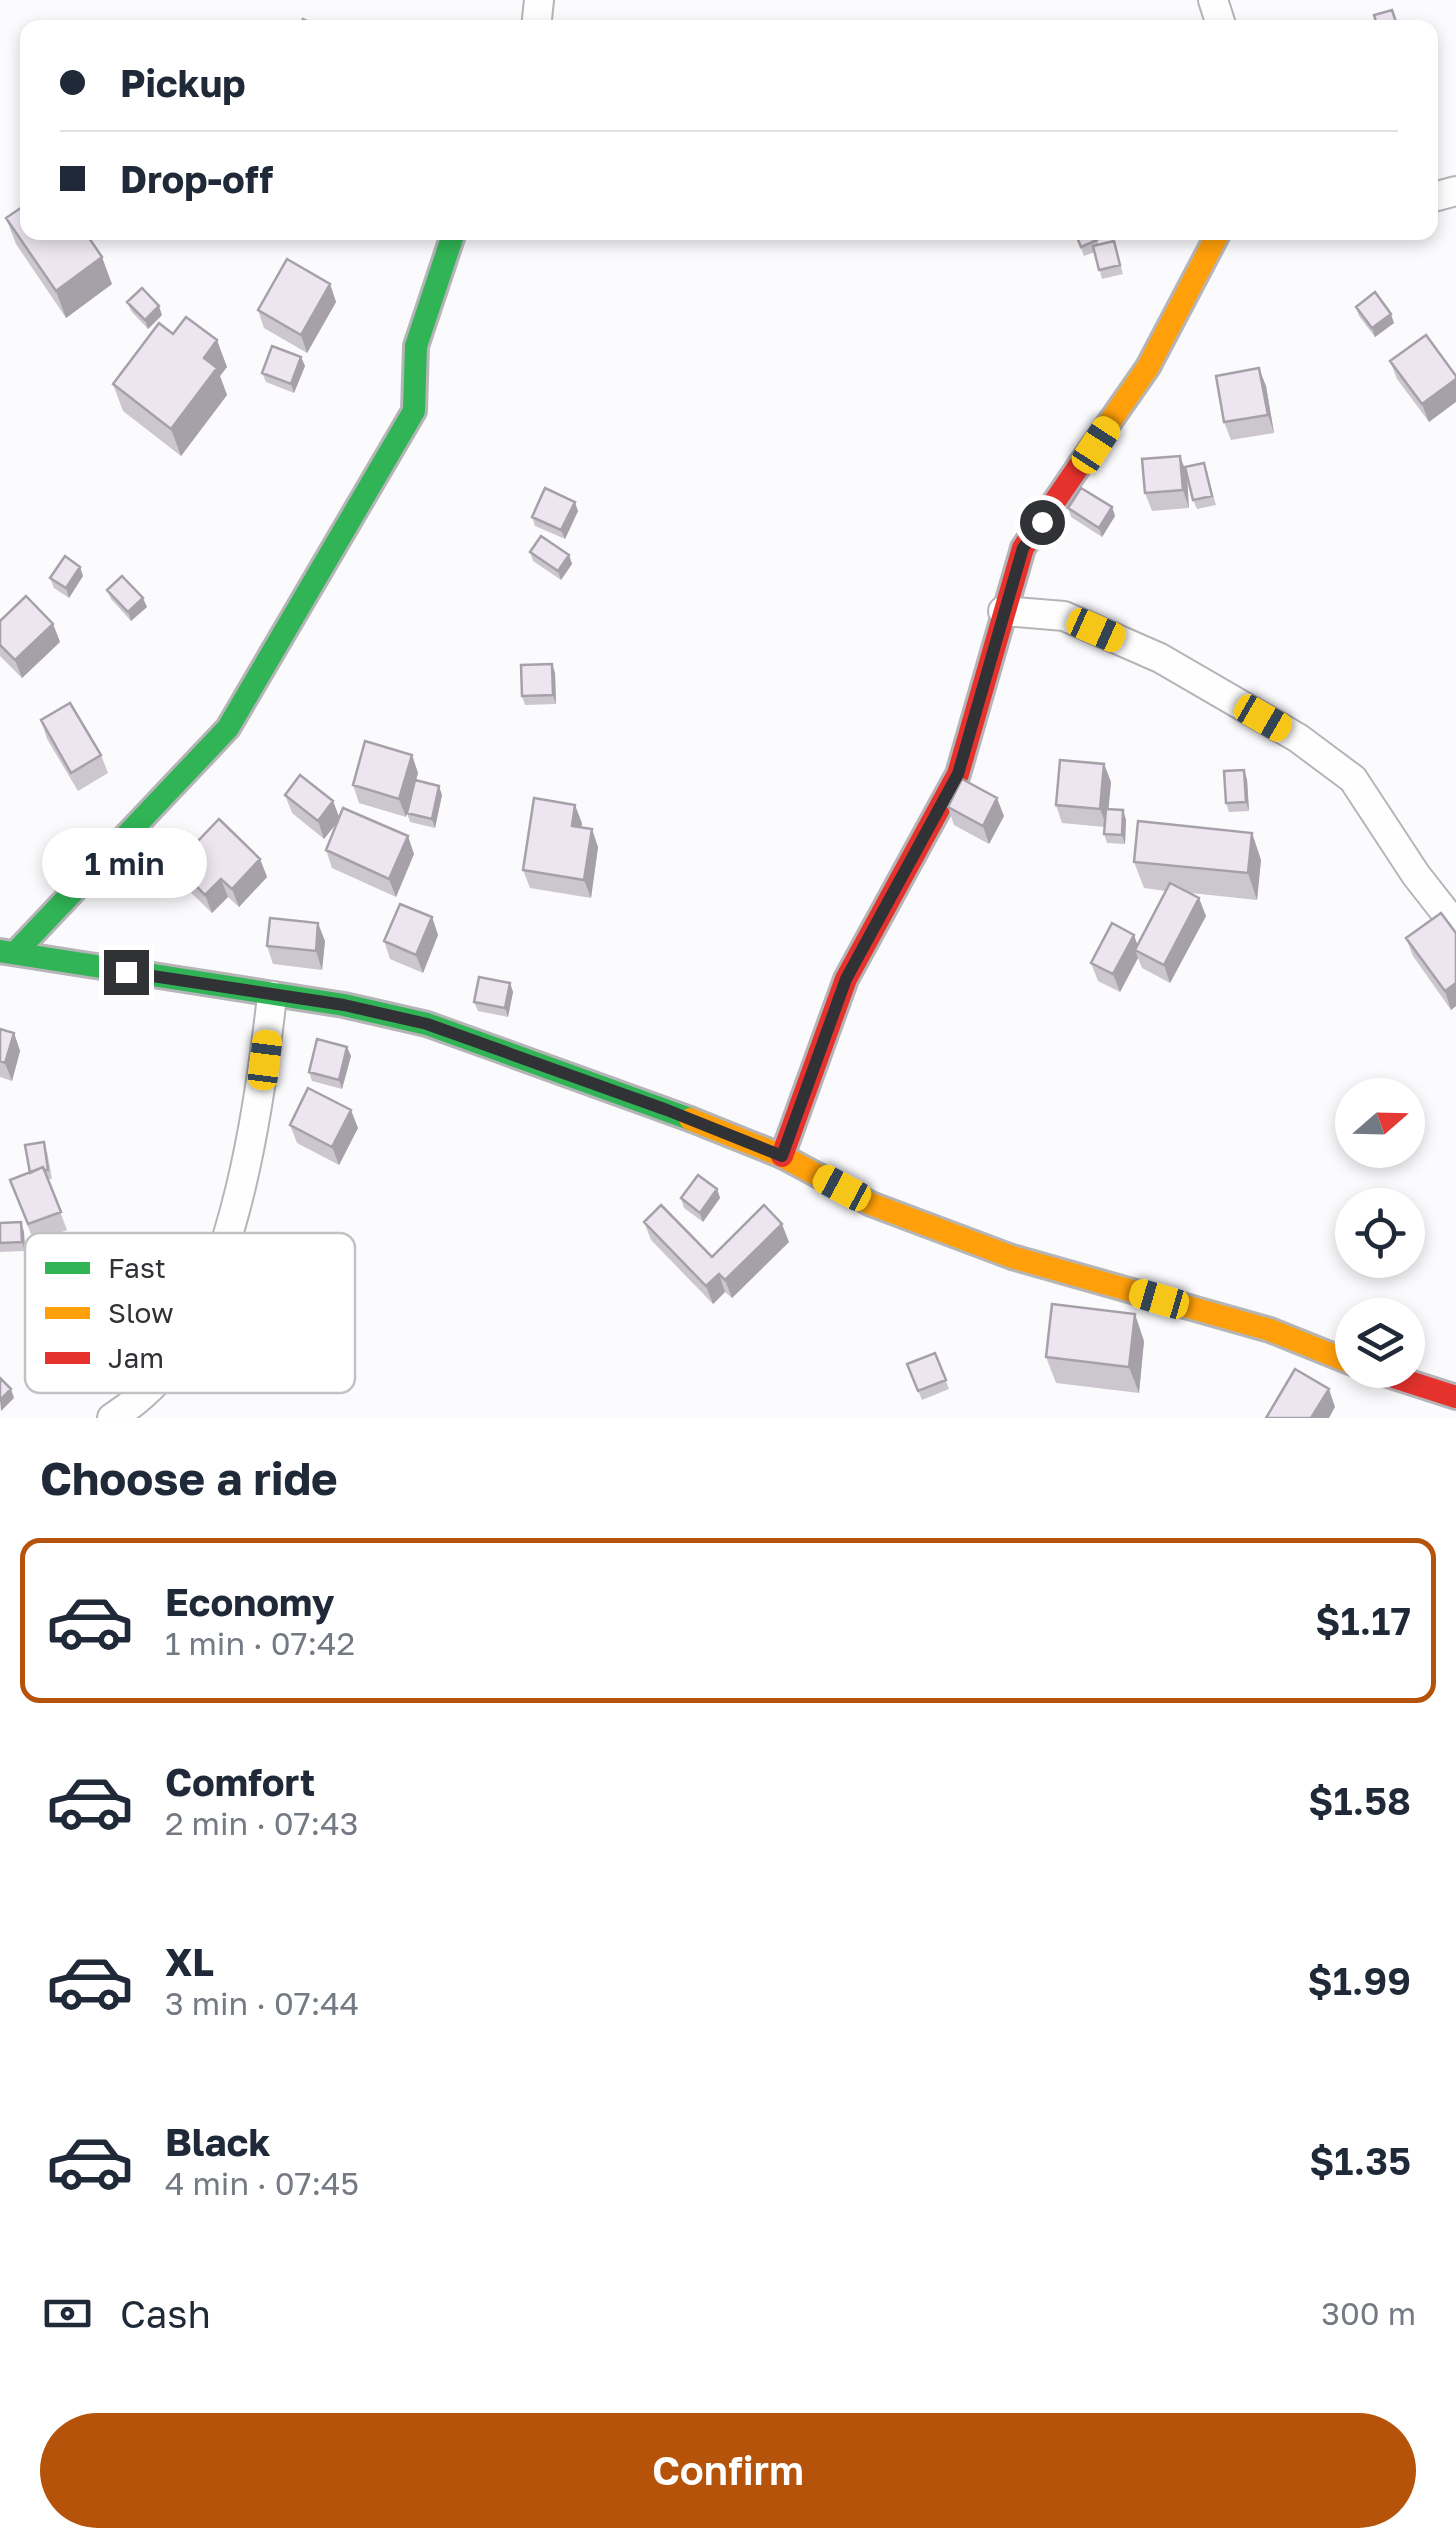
<!DOCTYPE html>
<meta charset="utf-8">
<style>
:root{--surface:#fff;--page:#f2f2f3;--text:#1f2937;--muted:#747a83;--line:#e0e1e3;--accent:#b45309}
body{margin:0;font-family:"Golos Text",sans-serif;background:var(--page);color:var(--text);height:100vh;display:flex;flex-direction:column;font-size:38px;white-space:nowrap}
*{box-sizing:border-box;margin:0}
p{font-size:32px;color:var(--muted)}
.icon{flex:none;width:55px;height:55px;fill:none;stroke:currentColor;stroke-width:2;stroke-linecap:round;stroke-linejoin:round}
.map{position:relative;height:1418px;overflow:hidden}
.drawer{display:flex;flex-direction:column;background:var(--surface);flex:1}
.drawer>*{flex:none}
.top-card{position:absolute;left:20px;top:20px;width:1418px;height:220px;border-radius:20px;box-shadow:0 5px 15px #0003;display:grid;align-content:center;height:220px;padding:0 40px;background:var(--surface)}
.needle{width:65px;rotate:70deg}
.buttons{position:absolute;left:1335px;top:1078px;display:grid;gap:20px}
.buttons a{display:grid;place-items:center;width:90px;height:90px;border-radius:50%;background:var(--surface);box-shadow:0 5px 15px #0003;font-size:50px}
.end{position:absolute;width:45px;height:45px;margin:-22px;border:12px solid #313236;background:#fff;box-shadow:0 0 0 5px #fff}
.from{border-radius:50%}
.bubble{position:absolute;height:70px;border-radius:35px;background:var(--surface);box-shadow:0 5px 15px #0003;font-size:32px;font-weight:600;line-height:70px;text-align:center}
.car{position:absolute;width:30px;height:60px;margin:-30px -15px;border-radius:12px;box-shadow:0 0 8px 2px #0007;background:linear-gradient(#f5c518 24%,#345 0 40%,#f5c518 0 76%,#345 0 86%,#f5c518 0)}
.top-card b{display:flex;align-items:center;gap:35px;height:95px;font-size:38px}
.top-card b+b{border-top:2px solid var(--line)}
.top-card i{width:25px;height:25px;background:var(--text)}
ul{padding:0;list-style:none}
li{display:flex;align-items:center;gap:30px;height:165px;margin:0 20px 15px;padding:0 20px;border:5px solid transparent;border-radius:20px}
li div{flex:1}
li b{display:block;font-size:38px}
li em{font-style:normal;font-weight:600}
li.on{border-color:var(--accent)}
li>.icon{width:90px;height:90px;stroke-width:1.5}
h2{padding:0 40px;font-size:45px;line-height:120px}
.pay{display:flex;align-items:center;gap:25px;height:110px;padding:0 40px;font-size:38px}
.pay p{margin-inline-start:auto}
.cta{display:flex;gap:20px;margin-top:auto;padding:20px 40px}
.cta a{flex:1;height:115px;border-radius:60px;background:var(--accent);color:#fff;font-size:40px;font-weight:600;line-height:115px;text-align:center}
.map>svg:first-child{display:block}
.lines{fill:none;stroke-linecap:round;stroke-linejoin:round}
.street-casing{stroke:#b5b5b8;stroke-width:32}
.fast-casing{stroke:#b5b5b8;stroke-width:28}
.slow-casing{stroke:#b5b5b8;stroke-width:28}
.jam-casing{stroke:#b5b5b8;stroke-width:28}
.street{stroke:#fefeff;stroke-width:28}
.fast{stroke:#30b455;stroke-width:22}
.slow{stroke:#ff9f0a;stroke-width:22}
.jam{stroke:#e5322d;stroke-width:22}
.wall{fill:#ccc6cf}
.shaded-wall{fill:#a6a1a9}
.building{fill:#ede6f1;stroke:#a6a1a9;stroke-width:2.5}
.route{stroke:#313236;stroke-width:12}
.key{fill:#fff;stroke:#c1c2c3;stroke-width:2.5}
.key-label{font-size:28px;fill:#313236}
</style>
<div class="map">
<svg width="1456" height="1418" viewBox="0 0 1456 1418">
<rect width="100%" height="100%" fill="#fbfbfe"/>
<g class="lines">
<g class="street-casing">
<path id="street" d="M1213 0 1222 28
M536 28 539 0
M1430 198 1456 191
M1003 611 1064 616 1160 658 1298 738 1353 779 1416 875 1456 926
M112 1418C132 1405 156 1385 169 1366 236 1267 259 1112 272 996"/>
</g>
<g class="fast-casing">
<path id="fast" d="M0 951 344 1005 427 1024 690 1119
M15 953 228 728 414 411 416 346 454 232"/>
</g>
<g class="slow-casing">
<path id="slow" d="M1079 466 1148 367 1219 232
M690 1119 782 1156 871 1204 1012 1257 1270 1330 1352 1363"/>
</g>
<g class="jam-casing">
<path id="jam" d="M782 1156 846 979 958 774 1023 548 1079 466
M1372 1370 1456 1397"/>
</g>
<use href="#street" class="street"/>
<use href="#fast" class="fast"/>
<use href="#slow" class="slow"/>
<use href="#jam" class="jam"/>
</g>
<path class="wall" d="M6 218 112 284 66 318 16 244Z
M1075 232H1094L1099 245 1114 241 1123 274 1102 279 1095 252 1084 256Z
M330 284 336 302 307 353 264 328 258 310Z
M127 302 162 315 148 329 131 311Z
M1356 307 1394 323 1375 337 1359 316Z
M173 334 227 367 220 376 227 395 181 456 123 411 113 384Z
M1426 335 1429 422 1397 379 1390 361Z
M301 357 305 366 294 393 266 382 262 373Z
M1266 386 1274 433 1231 440 1224 422Z
M1180 456 1189 508 1152 511 1145 493Z
M1204 463 1216 505 1197 509 1193 500Z
M1112 507 1115 516 1102 537 1071 517 1068 508Z
M578 511 565 539 535 526 532 517Z
M530 552 569 555 572 564 561 580 533 561Z
M80 567 83 576 69 598 54 588 50 578Z
M107 590 147 607 131 621 111 599Z
M0 621 53 624 60 642 22 678 0 656Z
M552 664 555 673 556 704 525 705 522 696Z
M41 720 101 755 108 773 78 791 47 739Z
M412 755 418 773 416 780 442 795 435 828 410 822 407 813 408 808 406 817 359 803 353 785Z
M1104 764 1111 782 1108 809 1123 810 1126 820 1125 844 1107 843 1104 834 1105 827 1062 823 1056 805Z
M1247 779 1249 811 1229 812 1226 803Z
M285 795 333 801 339 818 414 854 396 897 332 868 326 850 338 821 324 839 292 813Z
M948 807 1004 816 989 844 954 825Z
M582 823 581 828 598 847 591 898 530 888 523 870Z
M1252 833 1261 860 1257 900 1191 893 1206 916 1170 983 1142 968 1138 958 1120 992 1098 981 1091 963 1134 935 1137 945 1166 891 1144 888 1134 862Z
M260 859 267 877 239 907 228 897 212 913 181 883 175 865Z
M432 917 438 935 423 973 390 959 384 941Z
M1456 933V1006L1451 1010 1413 956 1406 938Z
M325 941 322 970 273 964 267 946Z
M510 983 513 992 508 1017 478 1011 474 1002Z
M0 1029 14 1033 20 1051 12 1081 0 1077Z
M347 1047 351 1056 342 1089 312 1081 309 1072Z
M290 1125 358 1128 339 1165 297 1143Z
M47 1151 52 1179H48L67 1230 34 1242 10 1180 30 1173Z
M717 1189 720 1198 703 1222 684 1208 681 1198Z
M21 1222 24 1232 25 1251 0 1252V1223Z
M644 1222 712 1257 789 1242 732 1298 725 1292 713 1304 651 1240Z
M1144 1341 1139 1393 1056 1383 1046 1357Z
M935 1353 949 1389 922 1400 907 1364Z"/>
<path class="shaded-wall" d="M102 257 112 284 66 318 56 291Z
M330 284 336 302 307 353 301 335Z
M159 306 162 315 148 329 145 320Z
M1391 314 1394 323 1375 337 1372 328Z
M217 340 227 367 220 376 227 395 181 456 171 429 204 358Z
M301 357 305 366 294 393 291 384Z
M1259 368 1266 386 1274 433 1268 415Z
M1456 379V402L1429 422 1422 404Z
M1180 456 1187 474 1189 508 1183 490Z
M575 502 578 511 565 539 561 530Z
M1112 507 1115 516 1102 537 1099 528Z
M569 555 572 564 561 580 558 571Z
M80 567 83 576 69 598 66 588Z
M143 598 147 607 131 621 128 612Z
M53 624 60 642 22 678 15 660Z
M552 664 555 673 556 704 553 695Z
M412 755 418 773 406 817 399 799Z
M1104 764 1111 782 1107 827 1100 809Z
M1244 770 1247 779 1249 811 1246 802Z
M439 786 442 795 435 828 432 819Z
M997 798 1004 816 989 844 983 826Z
M333 801 340 819 324 839 318 821Z
M575 805 582 823 579 844 572 826Z
M1123 810 1126 820 1125 844 1122 835Z
M592 829 598 847 591 898 584 880Z
M1252 833 1261 860 1257 900 1248 873Z
M408 836 414 854 396 897 389 879Z
M260 859 267 877 239 907 232 889Z
M221 879 228 897 212 913 205 895Z
M1199 898 1206 916 1170 983 1164 965Z
M432 917 438 935 423 973 416 955Z
M318 923 325 941 322 970 316 951Z
M1134 935 1140 952 1135 950 1138 958 1120 992 1113 974Z
M510 983 513 992 508 1017 505 1008Z
M1456 983V1006L1451 1010 1445 991Z
M14 1033 20 1051 12 1081 5 1063Z
M347 1047 351 1056 342 1089 339 1080Z
M351 1110 358 1128 339 1165 332 1147Z
M717 1189 720 1198 703 1222 700 1213Z
M21 1222 24 1232 25 1251 22 1242Z
M782 1224 789 1242 732 1298 725 1280Z
M719 1274 725 1292 713 1304 706 1286Z
M1135 1314 1144 1341 1139 1393 1129 1367Z
M11 1389 14 1398 1 1411 0 1400Z
M1329 1389 1335 1407 1329 1418H1311Z"/>
<path class="building" d="M1392 10 1398 28H1378L1374 15Z
M303 19 321 28H299Z
M28 203V232H85L102 257 56 291 6 218Z
M1075 232H1094L1097 240 1081 247Z
M1114 241 1120 265 1099 270 1093 246Z
M287 259 330 284 301 335 258 310Z
M142 288 159 306 145 320 127 302Z
M1375 292 1391 314 1372 328 1356 307Z
M186 317 217 340 204 358 217 368 171 429 113 384 159 323 173 334Z
M1426 335 1456 376V379L1422 404 1390 361Z
M272 346 301 357 291 384 262 373Z
M1259 368 1268 415 1224 422 1216 376Z
M1180 456 1183 490 1145 493 1142 459Z
M1204 463 1212 496 1193 500 1185 467Z
M545 488 575 502 561 530 532 517Z
M1081 488 1112 507 1099 528 1068 508Z
M541 536 569 555 558 571 530 552Z
M65 556 80 567 66 588 50 578Z
M122 576 143 598 128 612 107 590Z
M26 596 53 624 15 660 0 645V621Z
M552 664 553 695 522 696 521 665Z
M70 703 101 755 71 773 41 720Z
M365 741 412 755 399 799 353 785Z
M1060 760 1104 764 1100 809 1056 805Z
M1244 770 1246 802 1226 803 1224 771Z
M300 775 333 801 318 821 285 795Z
M962 779 997 798 983 826 948 807Z
M415 780 439 786 432 819 407 813Z
M534 798 575 805 572 826 592 829 584 880 523 870Z
M343 808 408 836 389 879 326 850Z
M1106 809 1123 810 1122 835 1104 834Z
M219 819 260 859 232 889 221 879 205 895 175 865Z
M1138 821 1252 833 1248 873 1134 862Z
M1170 883 1199 898 1164 965 1135 950Z
M400 904 432 917 416 955 384 941Z
M1441 913 1456 933V983L1445 991 1406 938Z
M270 918 318 923 316 951 267 946Z
M1112 923 1134 935 1113 974 1091 963Z
M479 977 510 983 505 1008 474 1002Z
M0 1029 14 1033 5 1063 0 1061Z
M317 1039 347 1047 339 1080 309 1072Z
M308 1088 351 1110 332 1147 290 1125Z
M44 1142 48 1170H44L43 1167 30 1173 25 1145Z
M43 1167 61 1212 28 1224 10 1180Z
M698 1175 717 1189 700 1213 681 1198Z
M661 1205 712 1257 764 1205 782 1224 725 1280 719 1274 706 1286 644 1222Z
M21 1222 22 1242 0 1243V1223Z
M1052 1304 1135 1314 1129 1367 1046 1357Z
M935 1353 946 1380 918 1391 907 1364Z
M1295 1369 1329 1389 1311 1418H1266Z
M0 1378 11 1389 0 1400Z"/>
<g class="lines">
<path class="route" d="M126 972 344 1005 427 1024 667 1110 782 1156 846 979 958 774 1023 548 1042 522"/>
</g>
<rect x="25" y="1233" width="330" height="160" rx="15" class="key"/>
<rect x="45" y="1262" width="45" height="12" fill="#30b455"/>
<rect x="45" y="1307" width="45" height="12" fill="#ff9f0a"/>
<rect x="45" y="1352" width="45" height="12" fill="#e5322d"/>
<g class="key-label">
<text x="108" y="1278">Fast</text>
<text x="108" y="1323">Slow</text>
<text x="108" y="1368">Jam</text>
</g>
</svg>
<div class="buttons">
<a><svg class="needle" viewBox="-14 -14 28 28"><path d="M0-13l5 13h-10z" fill="#e53935"/><path d="M0 13l5-13h-10z" fill="#747a83"/></svg></a>
<a><svg class="icon" aria-label="locate" viewBox="0 0 24 24"><circle cx="12" cy="12" r="6"/><path d="M12 2v4M12 18v4M2 12h4M18 12h4"/></svg></a>
<a><svg class="icon" aria-label="layers" viewBox="0 0 24 24"><path d="M12 4l9 5-9 5-9-5zM3 14l9 5 9-5"/></svg></a>
</div>
<i class="end from" style="left:1042px;top:522px"></i>
<i class="end" style="left:126px;top:972px"></i>
<div class="bubble" style="left:42px;top:828px;width:165px">1 min</div>
<i class="car" style="left:1096px;top:445px;rotate:33deg"></i>
<i class="car" style="left:1096px;top:630px;rotate:114deg"></i>
<i class="car" style="left:1263px;top:718px;rotate:120deg"></i>
<i class="car" style="left:265px;top:1060px;rotate:7deg"></i>
<i class="car" style="left:842px;top:1188px;rotate:298deg"></i>
<i class="car" style="left:1159px;top:1299px;rotate:286deg"></i>
<div class="top-card">
<b><i class="from"></i>Pickup</b>
<b><i></i>Drop-off</b>
</div>
</div>
<section class="drawer">
<h2>Choose a ride</h2>
<ul>
<li class="on"><svg class="icon" aria-label="car" viewBox="0 0 24 24"><path d="M5 17H2v-5l4-1 3-4h7l3 4 3 1v5h-3M9 17h6M6 11h13"/><circle cx="7" cy="17" r="2"/><circle cx="17" cy="17" r="2"/></svg><div><b>Economy</b><p>1 min · 07:42</p></div><em>$1.17</em></li>
<li><svg class="icon" aria-label="car" viewBox="0 0 24 24"><path d="M5 17H2v-5l4-1 3-4h7l3 4 3 1v5h-3M9 17h6M6 11h13"/><circle cx="7" cy="17" r="2"/><circle cx="17" cy="17" r="2"/></svg><div><b>Comfort</b><p>2 min · 07:43</p></div><em>$1.58</em></li>
<li><svg class="icon" aria-label="car" viewBox="0 0 24 24"><path d="M5 17H2v-5l4-1 3-4h7l3 4 3 1v5h-3M9 17h6M6 11h13"/><circle cx="7" cy="17" r="2"/><circle cx="17" cy="17" r="2"/></svg><div><b>XL</b><p>3 min · 07:44</p></div><em>$1.99</em></li>
<li><svg class="icon" aria-label="car" viewBox="0 0 24 24"><path d="M5 17H2v-5l4-1 3-4h7l3 4 3 1v5h-3M9 17h6M6 11h13"/><circle cx="7" cy="17" r="2"/><circle cx="17" cy="17" r="2"/></svg><div><b>Black</b><p>4 min · 07:45</p></div><em>$1.35</em></li>
</ul>
<div class="pay"><svg class="icon" aria-label="cash" viewBox="0 0 24 24"><path d="M3 7h18v10H3z"/><circle cx="12" cy="12" r="2"/></svg>Cash<p>300 m</p></div>
<div class="cta"><a>Confirm</a></div>
</section>
